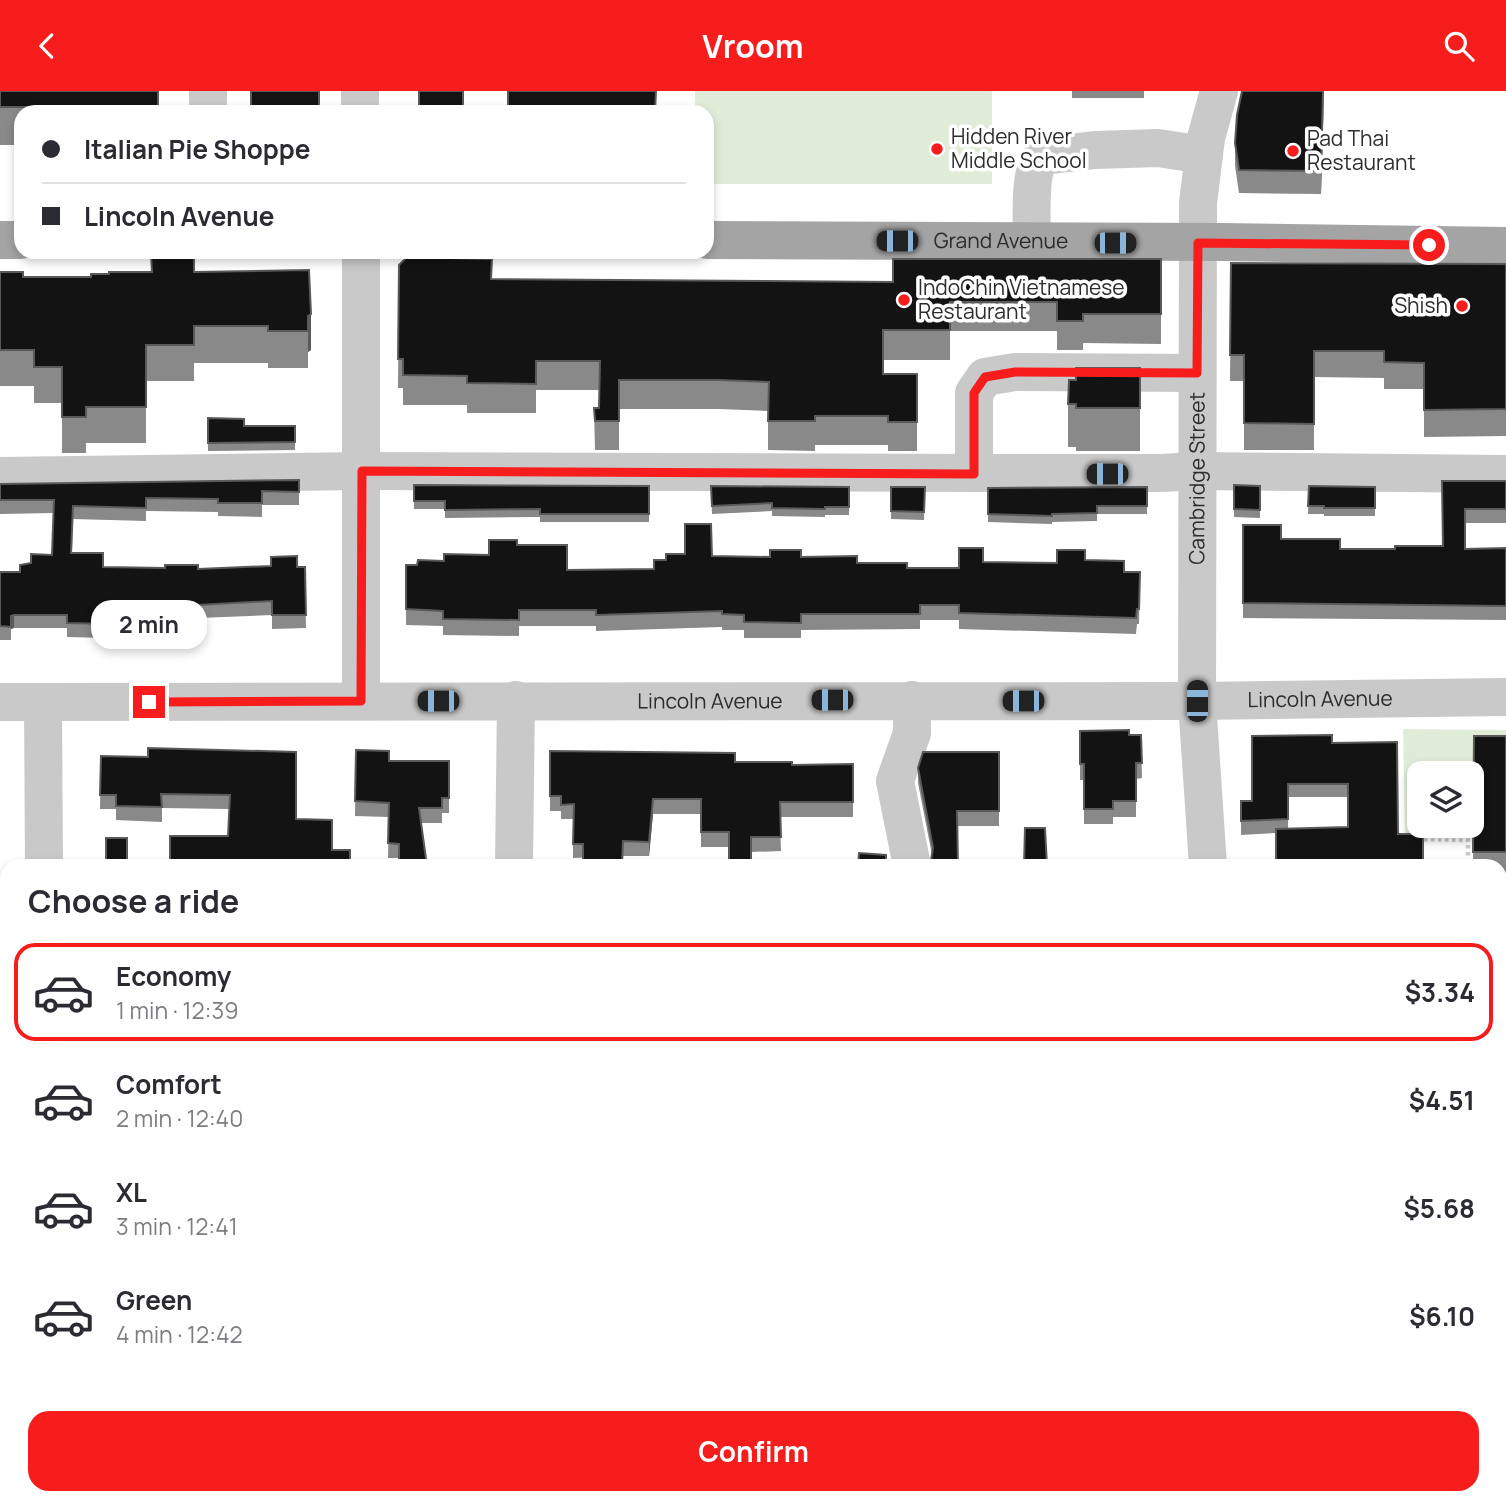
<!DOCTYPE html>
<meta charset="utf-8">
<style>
:root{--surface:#fff;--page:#f2f2f3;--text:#2b2b33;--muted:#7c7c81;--line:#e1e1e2;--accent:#f61d1c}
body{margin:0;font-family:Manrope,sans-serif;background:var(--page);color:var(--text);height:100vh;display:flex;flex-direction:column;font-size:26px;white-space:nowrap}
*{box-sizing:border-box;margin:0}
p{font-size:23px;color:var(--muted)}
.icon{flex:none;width:38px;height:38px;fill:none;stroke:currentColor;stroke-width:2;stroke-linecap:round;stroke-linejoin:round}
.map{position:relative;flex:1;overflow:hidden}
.sheet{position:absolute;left:0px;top:768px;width:1507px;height:646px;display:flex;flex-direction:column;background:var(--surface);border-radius:21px 21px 0 0;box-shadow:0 4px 10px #0003}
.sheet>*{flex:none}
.banner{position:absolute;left:14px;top:14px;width:700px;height:154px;border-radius:21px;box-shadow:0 4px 10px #0003;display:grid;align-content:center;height:154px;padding:0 28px;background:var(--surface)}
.controls{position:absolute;left:1407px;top:670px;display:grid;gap:14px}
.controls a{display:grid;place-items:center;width:77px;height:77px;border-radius:14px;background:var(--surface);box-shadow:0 4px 10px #0003;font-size:35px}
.end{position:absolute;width:32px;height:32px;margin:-16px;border:9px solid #f61d1c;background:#fff;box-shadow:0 0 0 4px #fff}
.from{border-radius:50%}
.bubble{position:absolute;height:49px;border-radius:21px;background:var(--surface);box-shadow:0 4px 10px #0003;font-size:23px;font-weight:700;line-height:49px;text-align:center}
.car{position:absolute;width:21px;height:42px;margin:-21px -10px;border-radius:9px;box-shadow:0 0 5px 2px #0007;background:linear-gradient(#222 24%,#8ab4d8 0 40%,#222 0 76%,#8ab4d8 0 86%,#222 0)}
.banner b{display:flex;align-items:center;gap:24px;height:66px;font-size:26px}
.banner b+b{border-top:2px solid var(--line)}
.banner i{width:18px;height:18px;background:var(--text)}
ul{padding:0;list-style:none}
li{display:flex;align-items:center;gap:21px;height:98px;margin:0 14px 10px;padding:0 14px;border:4px solid transparent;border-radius:21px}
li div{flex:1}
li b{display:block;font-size:26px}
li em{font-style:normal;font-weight:700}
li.current{border-color:var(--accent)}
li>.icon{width:63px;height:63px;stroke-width:1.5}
h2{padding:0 28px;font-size:32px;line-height:84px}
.action{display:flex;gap:14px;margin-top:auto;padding:14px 28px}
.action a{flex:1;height:80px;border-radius:21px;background:var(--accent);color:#fff;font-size:28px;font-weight:700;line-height:80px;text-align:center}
header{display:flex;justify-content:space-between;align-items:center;height:91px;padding:0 28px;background:var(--accent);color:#fff;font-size:32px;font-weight:700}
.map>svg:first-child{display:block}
.green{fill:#e1ecd8}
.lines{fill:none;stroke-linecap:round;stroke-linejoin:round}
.path{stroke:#c9c9c9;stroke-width:4.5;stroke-dasharray:3.5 3.5;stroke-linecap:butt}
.minor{stroke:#c9c9c9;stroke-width:38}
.major{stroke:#a4a4a4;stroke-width:38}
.wall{fill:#898989;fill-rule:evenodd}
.shaded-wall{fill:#5a5a5a}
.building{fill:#131313;stroke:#5a5a5a;stroke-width:2}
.route{stroke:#f61d1c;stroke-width:9}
.poi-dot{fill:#f61d1c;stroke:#fff;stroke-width:2.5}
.labels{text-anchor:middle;stroke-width:7;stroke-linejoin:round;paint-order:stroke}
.poi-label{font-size:21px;fill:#2c2c2c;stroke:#fff;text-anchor:start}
.street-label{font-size:21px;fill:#2c2c2c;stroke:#fff}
</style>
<header><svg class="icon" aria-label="back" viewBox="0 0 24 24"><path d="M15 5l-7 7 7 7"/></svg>Vroom<svg class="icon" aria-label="search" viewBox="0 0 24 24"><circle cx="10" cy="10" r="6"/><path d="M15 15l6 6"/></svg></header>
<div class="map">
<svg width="1506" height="1413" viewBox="0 0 1506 1413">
<rect width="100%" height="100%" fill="#fff"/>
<path class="green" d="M695 0H992V93H707V21H695Z
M1403 638 1506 639V672L1469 671V682H1419V735H1467V744L1405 743Z"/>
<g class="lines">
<path class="path" d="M1417 748 1468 749V775
M1500 1015H1506
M1500 1102H1506
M1500 1258H1506
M1500 1328 1506 1319"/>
<g class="minor">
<path d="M360 0V21"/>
<path d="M208 21V0"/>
<path d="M1032 151C1032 131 1028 78 1043 65L1095 59 1158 57 1204 64"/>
<path d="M974 382V302L985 286 1015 281 1197 282"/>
<path d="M0 385 362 380 974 382H1161L1196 380 1506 383"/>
<path d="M912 609V642L895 690 912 775"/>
<path d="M361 610V161"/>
<path id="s1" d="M0 611 1197 610 1506 606"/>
<path d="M43 611 44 775"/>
<path d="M514 775 516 609"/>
<path id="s2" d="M1208 775 1197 610 1198 112 1206 47 1219 0"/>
<path d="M1500 920 1506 919"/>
<path d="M0 925 7 924"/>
<path d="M0 1129 7 1127"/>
<path d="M1500 1162H1506"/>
<path d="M469 1407V1413"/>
<path d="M760 1407 762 1413"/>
<path d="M1478 1407V1413"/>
<path d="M135 1413V1407"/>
<path d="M1106 1413 1110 1407"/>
</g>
<g class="major">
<path d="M0 149H21"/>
<path id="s3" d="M707 149 1222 151 1506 155"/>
</g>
</g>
<path class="wall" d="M0 0 158 21H21V54H0Z
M1072 0H1144V7H1072Z
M1324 0 1321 103 1239 102 1235 75V52Z
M1161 168V253L1083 252V259H1057V240H950V269H883V283H917V360H888V354H815V360L768 359V320L719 318H619V359H595L594 317H599V299H536V322H467V314H403V297H398L399 174 492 188 893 191Z
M1231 172 1506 173V345L1424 346V298H1384V287L1314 286V359H1244V290H1230Z
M309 179 311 259 308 261V277H268V272H194V290H146V352H86V362H62V312H34V295H0V181L23 186H91L194 181Z
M1140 277V360H1076V356H1068V313L1076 289Z
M208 327 244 335H295V359L208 360Z
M299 389V414H262V426L218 425V421L146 420V430L73 428 72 462 103 476 198 478 305 476 306 537 272 538V524L198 527V546L149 548 67 546V537H14L11 538V549H0V481H20L31 472 52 464 53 422 0 423V393Z
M1442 390H1506V432H1465V458L1506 457V529L1243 527V434L1281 448 1340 458H1395L1443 455Z
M414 394 649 395V431H540V426L445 427V418H414Z
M1234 394 1260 395V427L1234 426Z
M711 395 849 396V424H825V426L772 425V420L712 423Z
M1309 395 1375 396V425H1324V423H1308Z
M891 396H925L924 429 891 428Z
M1147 396V423H1097V430L1052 431V433L988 431V397Z
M517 454 567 479 654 478 666 469 712 465 801 466 907 477H959L983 471 1057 472 1085 469 1124 481H1140L1139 533H1137L1136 543 959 538V529H920V538L801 539V547H744V539H722V536L596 540V535H519V545L443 544V535L406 534V474H417L489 464Z
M1080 640 1141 644 1142 687 1136 688V726H1113V733H1084V689H1080Z
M1474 645H1506V792H1500V775H1473Z
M1332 652 1398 743H1423V775H1276V742L1241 744V710H1252ZM1288 706H1348V736L1288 738Z
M356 659 389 670H449V722H442V732H421L399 767H388L389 726 355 725Z
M550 660 792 674 853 673V726H780L781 760 751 761 729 756H701V723H653L649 765H623L573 767V728H561V720H550Z
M999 661V735H957L932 764 918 692V677Z
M101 665 148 666 296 728 332 759 228 745 229 718 162 717V731L116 729V718H100Z
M0 1178H7V1232H0Z
M0 1258H7V1341H0Z
M13 1407H66V1412L13 1411Z
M219 1407H271V1412L239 1411V1413H222Z
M965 1407H993L992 1413H926L965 1408Z
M1027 1407H1051L1049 1413H1044Z
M1327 1407H1356V1412H1327Z"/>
<path class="shaded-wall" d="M1324 0 1321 103V80Z
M311 223V259L308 261V277V225Z
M14 524V537L11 538V525Z
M653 708V723L649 765V751Z
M7 1043V1058L0 1060V1045Z"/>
<path class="building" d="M0 0H158V21H43V16H0Z
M251 0H319V21H251Z
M419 0H463V19L494 21H417V17H419Z
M508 0H656L655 21H508Z
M1242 0H1323L1321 80 1239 79 1235 52 1237 24Z
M151 163H194V181L309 179 311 223 308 225V240H268V235H194V254H146V316H86V326H62V276H34V259H0V181H23V186H91V183H109V181H152Z
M407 166 492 168 491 188 893 191V168H1161V223H1083V230H1057V211H950V239H883V283H917V331H888V325H815V330H768L769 291 719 289H619V330H595L594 317H599L600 270H536V293L467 292V285L403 284V268H398L399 174Z
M1231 172 1506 173V318L1424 319V272L1384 271V260H1314V333L1244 332V264H1230Z
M1076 277H1140V317H1076V313H1068L1069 289H1076Z
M208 327 244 328V335H295V351L208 352Z
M299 389V401L262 400V412H218V408L146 407V417L73 415 71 462H103V476L165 477V474H198V478L271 475V466L297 465V476H305L306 524H272V510L198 514V533L149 534 67 532V524H14L11 525V536L0 535V481H20V474L31 472V463L52 464 54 409H0V393Z
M1442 390H1506V418H1465V458L1506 457V515L1243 512V434H1281V448H1340V458H1395V455H1443Z
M414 394 649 395V423H540V418L445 419V410H414Z
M1234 394 1260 395V419L1234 418Z
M711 395 849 396V416H825V418L772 417V412L712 415Z
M1309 395 1375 396V417H1324V415H1308Z
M891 396H925L924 421 891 420Z
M1147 396V415H1097V422L1052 423V425L988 423V397Z
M685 433H711L712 465 770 466V459H801V466L857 465V472H907V477H959V457H983V471L1057 472V459H1085V469L1124 470V481H1140L1139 518H1137L1136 527 959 522V514H920V523H801V532L744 531V524L722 523V520L596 524V519H519V529L443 528V520L406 518V474H417L418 469 444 470V463L489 464V449H517V454H567V479L654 478V469H666V463H685Z
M1129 639V644H1141L1142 672H1136V710H1113V718H1084V673H1080V640Z
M1332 644V652L1397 651 1398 743H1423V771H1393V775H1364V771L1309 772V775L1276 774V738L1348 736V693H1288V728L1241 730V710H1252V645Z
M1474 645H1506V761H1473Z
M148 657 296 661V728L332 729V759H350V775H170V745H228L230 704 161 703 162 716 116 715V704H100L101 665 148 666Z
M356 659 389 660V670H449V707H442V717H419L427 775H399V753L388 752 389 712 355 710Z
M550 660 735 662V671H792V674L853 673V711H780L781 746H751V775H729V741H701V708H653L649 751 623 750 622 775H583V753H573L574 713 561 714V705H550Z
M923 661H999V720H957L958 775H930L933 757 918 677Z
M1025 737H1045L1047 775H1001L1024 774Z
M106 747H127V775H106Z
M859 762 886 764V775H858Z
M1122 769V775H1082V771Z
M7 994V1043L0 1045V996Z
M0 1178H7V1216H0Z
M0 1258H7V1325H0Z
M629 1407H667V1413H629Z
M926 1407H946L979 1409 978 1413H926Z
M1207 1407H1242V1413H1207Z"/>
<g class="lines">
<path class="route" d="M149 611 361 610 362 380 974 383V302L985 286 1015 281 1197 282 1198 152 1429 154"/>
</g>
<g class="poi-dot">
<circle cx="937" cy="58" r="7"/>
<circle cx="1293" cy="60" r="7"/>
<circle cx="904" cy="209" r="7"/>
<circle cx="1462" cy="215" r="7"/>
</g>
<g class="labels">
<g class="poi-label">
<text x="951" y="53">Hidden River<tspan x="951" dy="24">Middle School</tspan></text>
<text x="1307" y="55">Pad Thai<tspan x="1307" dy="24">Restaurant</tspan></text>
<text x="918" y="204">IndoChin Vietnamese<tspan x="918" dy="24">Restaurant</tspan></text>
<text x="1448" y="222" text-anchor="end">Shish</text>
</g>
<g class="street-label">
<text dy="7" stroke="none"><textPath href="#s3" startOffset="294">Grand Avenue</textPath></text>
<text dy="7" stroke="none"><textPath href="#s2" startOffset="388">Cambridge Street</textPath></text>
<text dy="7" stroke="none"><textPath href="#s1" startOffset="1320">Lincoln Avenue</textPath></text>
<text dy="7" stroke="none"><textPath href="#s1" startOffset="710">Lincoln Avenue</textPath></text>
</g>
</g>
</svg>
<div class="controls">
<a><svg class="icon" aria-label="layers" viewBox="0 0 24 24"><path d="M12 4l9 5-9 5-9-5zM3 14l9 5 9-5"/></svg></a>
</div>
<i class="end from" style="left:1429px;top:154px"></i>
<i class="end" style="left:149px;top:611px"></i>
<div class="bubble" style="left:91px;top:509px;width:116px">2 min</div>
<i class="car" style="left:897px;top:150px;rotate:270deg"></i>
<i class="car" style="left:1115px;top:152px;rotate:90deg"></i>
<i class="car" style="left:1107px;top:383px;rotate:270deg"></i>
<i class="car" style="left:832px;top:609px;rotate:270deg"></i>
<i class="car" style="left:438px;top:610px;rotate:270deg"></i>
<i class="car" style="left:1023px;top:610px;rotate:270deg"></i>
<i class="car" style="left:1197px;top:610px;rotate:0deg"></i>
<div class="banner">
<b><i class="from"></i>Italian Pie Shoppe</b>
<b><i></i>Lincoln Avenue</b>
</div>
<section class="sheet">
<h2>Choose a ride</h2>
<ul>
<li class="current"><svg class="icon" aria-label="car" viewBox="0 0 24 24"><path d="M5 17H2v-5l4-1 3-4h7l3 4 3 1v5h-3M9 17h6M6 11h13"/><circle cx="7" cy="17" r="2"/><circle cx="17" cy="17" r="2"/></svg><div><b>Economy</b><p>1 min · 12:39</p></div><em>$3.34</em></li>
<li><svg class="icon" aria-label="car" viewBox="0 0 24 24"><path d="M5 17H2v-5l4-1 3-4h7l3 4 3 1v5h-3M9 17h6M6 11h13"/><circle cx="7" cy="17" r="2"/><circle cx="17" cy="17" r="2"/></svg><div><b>Comfort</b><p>2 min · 12:40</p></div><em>$4.51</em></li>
<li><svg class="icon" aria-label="car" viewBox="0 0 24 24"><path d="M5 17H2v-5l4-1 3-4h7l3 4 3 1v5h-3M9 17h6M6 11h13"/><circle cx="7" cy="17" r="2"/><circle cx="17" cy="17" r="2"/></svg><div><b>XL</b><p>3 min · 12:41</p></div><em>$5.68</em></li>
<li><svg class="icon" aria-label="car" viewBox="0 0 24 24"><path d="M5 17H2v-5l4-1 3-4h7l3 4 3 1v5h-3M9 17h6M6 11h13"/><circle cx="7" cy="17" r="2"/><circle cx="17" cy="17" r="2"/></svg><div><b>Green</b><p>4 min · 12:42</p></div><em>$6.10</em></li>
</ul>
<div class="action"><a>Confirm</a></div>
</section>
</div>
